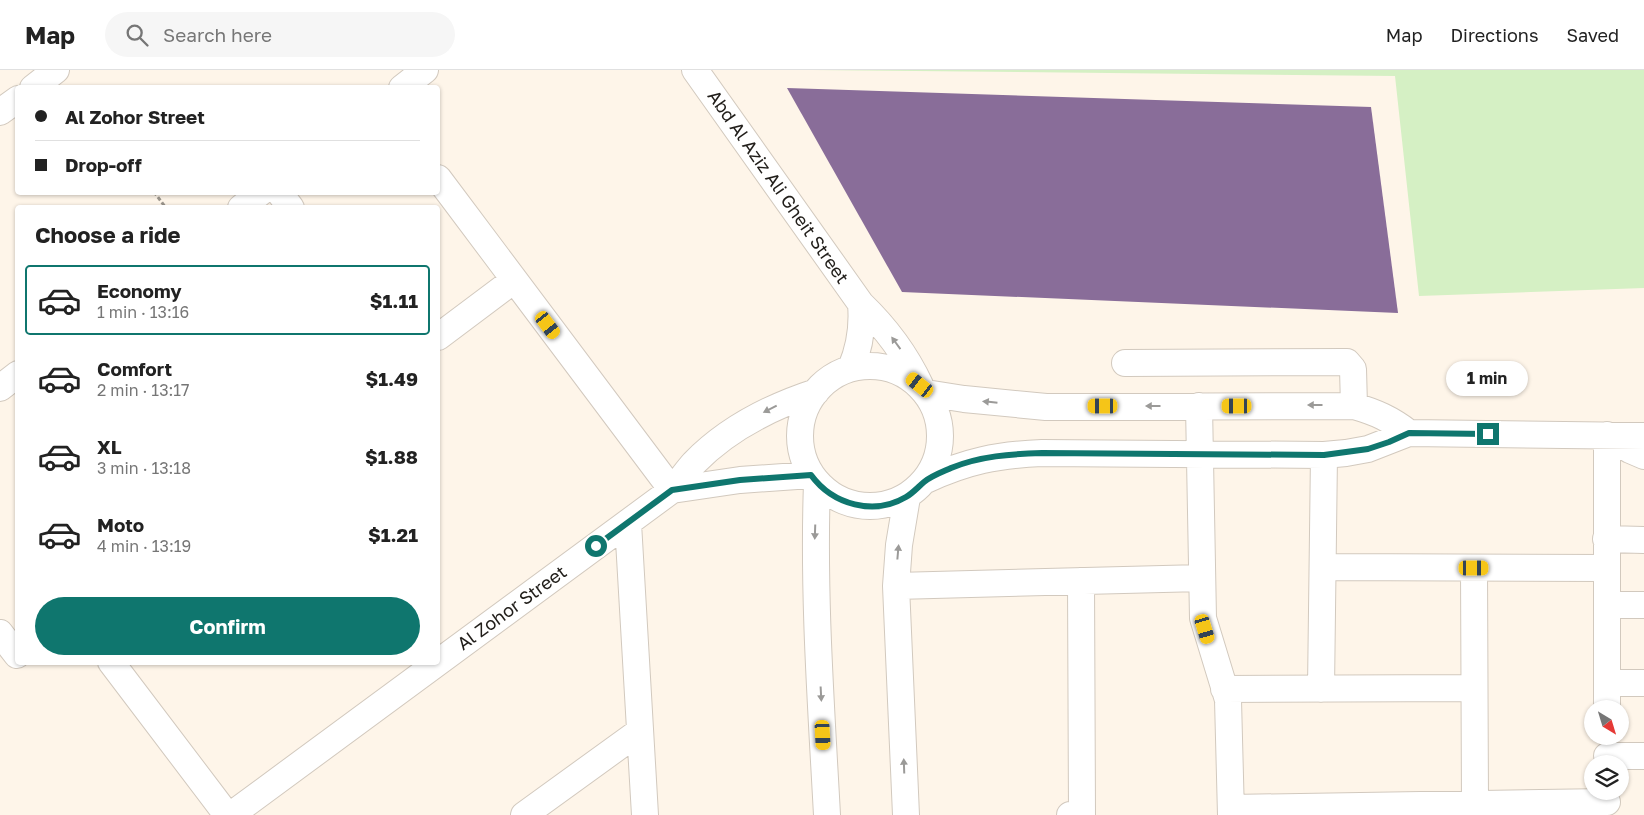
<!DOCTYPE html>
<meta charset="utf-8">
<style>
:root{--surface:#fff;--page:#f6f6f6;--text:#222;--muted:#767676;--line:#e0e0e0;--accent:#0f766e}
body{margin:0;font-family:"Golos Text",sans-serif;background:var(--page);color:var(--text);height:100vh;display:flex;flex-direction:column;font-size:19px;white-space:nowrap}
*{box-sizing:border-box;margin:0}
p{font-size:16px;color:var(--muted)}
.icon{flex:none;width:28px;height:28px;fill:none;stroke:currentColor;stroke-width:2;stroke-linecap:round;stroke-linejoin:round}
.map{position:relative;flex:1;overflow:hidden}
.sheet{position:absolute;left:15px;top:135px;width:425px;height:460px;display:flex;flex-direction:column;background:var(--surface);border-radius:5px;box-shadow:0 1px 4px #0004}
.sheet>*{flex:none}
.banner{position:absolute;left:15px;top:15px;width:425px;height:110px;border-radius:5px;box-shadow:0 1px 4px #0004;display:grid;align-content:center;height:110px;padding:0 20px;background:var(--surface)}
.needle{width:32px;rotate:142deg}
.buttons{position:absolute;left:1584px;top:630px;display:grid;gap:10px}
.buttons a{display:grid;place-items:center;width:45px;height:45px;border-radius:50%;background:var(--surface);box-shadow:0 1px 4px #0004;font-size:25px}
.end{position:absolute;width:22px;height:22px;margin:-11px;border:6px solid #0f766e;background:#fff;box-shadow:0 0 0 2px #fff}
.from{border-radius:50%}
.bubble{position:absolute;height:35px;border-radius:18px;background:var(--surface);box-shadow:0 1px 4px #0004;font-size:16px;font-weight:700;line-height:35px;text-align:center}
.car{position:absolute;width:15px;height:30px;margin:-15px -8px;border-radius:6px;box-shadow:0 0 4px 1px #0007;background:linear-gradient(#f5c518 24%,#345 0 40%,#f5c518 0 76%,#345 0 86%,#f5c518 0)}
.banner b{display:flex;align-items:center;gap:18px;height:48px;font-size:19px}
.banner b+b{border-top:1px solid var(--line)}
.banner i{width:12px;height:12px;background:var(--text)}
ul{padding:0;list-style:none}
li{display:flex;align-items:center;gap:15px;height:70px;margin:0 10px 8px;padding:0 10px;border:2px solid transparent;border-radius:5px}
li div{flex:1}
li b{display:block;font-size:19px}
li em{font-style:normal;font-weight:700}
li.current{border-color:var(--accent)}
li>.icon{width:45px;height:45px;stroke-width:1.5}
h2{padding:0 20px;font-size:22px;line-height:60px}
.primary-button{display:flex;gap:10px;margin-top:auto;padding:10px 20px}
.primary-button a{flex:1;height:58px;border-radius:30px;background:var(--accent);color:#fff;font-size:20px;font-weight:700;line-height:58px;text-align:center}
header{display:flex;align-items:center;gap:30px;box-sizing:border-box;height:70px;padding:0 25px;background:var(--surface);border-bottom:1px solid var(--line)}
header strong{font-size:24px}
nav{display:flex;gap:28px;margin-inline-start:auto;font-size:18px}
.search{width:350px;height:45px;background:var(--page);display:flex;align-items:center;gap:12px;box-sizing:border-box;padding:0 18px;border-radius:28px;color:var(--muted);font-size:19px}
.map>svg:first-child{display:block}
.green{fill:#d5f0c4}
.building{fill:#896d99}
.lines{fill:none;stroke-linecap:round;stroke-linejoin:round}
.minor-casing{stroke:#d2c9be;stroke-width:28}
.path{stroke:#9b958c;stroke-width:3;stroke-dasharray:4 2.5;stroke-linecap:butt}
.minor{stroke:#fff;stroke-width:26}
.oneway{fill:#9b9a98}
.route{stroke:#0f766e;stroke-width:6}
.labels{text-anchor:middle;stroke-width:5;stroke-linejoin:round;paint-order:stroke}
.street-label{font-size:18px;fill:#211e1a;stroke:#fff}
</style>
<header>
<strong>Map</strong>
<div class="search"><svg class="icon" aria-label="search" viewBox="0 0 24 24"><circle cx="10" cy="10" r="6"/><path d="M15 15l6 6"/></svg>Search here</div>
<nav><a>Map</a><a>Directions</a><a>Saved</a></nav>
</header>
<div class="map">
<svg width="1644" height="745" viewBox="0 0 1644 745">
<rect width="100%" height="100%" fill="#fef5e9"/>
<path class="green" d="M812 0H1644V218L1419 226 1395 6Z"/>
<path class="building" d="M787 18 1371 37 1398 243 902 222Z"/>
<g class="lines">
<g class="minor-casing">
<path id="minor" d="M695 0 861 234C886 258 905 283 920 315
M33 18 56 0
M402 18 425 0
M0 42 18 29
M438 108 672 420
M279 122 291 138
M241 138 261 122
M438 267 514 210
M1125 293 1347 292 1353 299 1354 336
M800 366a70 70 0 1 1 140 0a70 70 0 1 1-140 0Z
M851 298C860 277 863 257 861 234
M0 318 18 304
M926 323 964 329 1046 337 1354 336C1375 342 1391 349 1409 363
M1199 336 1203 548 1228 630 1231 745
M1607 365V639
M1609 367 1630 380 1644 386
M926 410C967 391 997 385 1042 383L1324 385 1346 383 1368 379 1409 363 1644 366
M817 413C813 524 821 634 827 745
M672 420 740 410 811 405
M628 453 645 745
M1606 469 1644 470
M1323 497 1607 498
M1474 498 1475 734
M896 516 1202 508
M1607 535H1644
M0 563 17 585
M111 592 227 745
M1607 613H1644
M1224 619 1474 618
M1321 619 1324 385
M1607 686H1644
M1231 738 1607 732
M231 745 672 420C680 411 686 402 694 393 728 358 770 337 816 322
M524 745 640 661
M906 745 896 516 899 475 907 427
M1070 745H1082L1081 511"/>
</g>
<path class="path" d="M154 122 166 138"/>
<use href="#minor" class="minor"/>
</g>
<defs><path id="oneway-solid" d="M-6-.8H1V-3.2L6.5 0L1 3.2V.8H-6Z" transform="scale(1.25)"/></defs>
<g class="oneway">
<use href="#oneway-solid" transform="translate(896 273) rotate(-126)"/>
<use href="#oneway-solid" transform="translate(990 332) rotate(-174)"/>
<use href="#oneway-solid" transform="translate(1315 335) rotate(180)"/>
<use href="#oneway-solid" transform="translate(1153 336) rotate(180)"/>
<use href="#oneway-solid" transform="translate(770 339) rotate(153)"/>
<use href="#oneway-solid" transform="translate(815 462) rotate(92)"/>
<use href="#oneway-solid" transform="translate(898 482) rotate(-85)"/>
<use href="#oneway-solid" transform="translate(821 624) rotate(87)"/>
<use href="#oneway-solid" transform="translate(904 696) rotate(-92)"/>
</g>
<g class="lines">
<path class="route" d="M596 476 672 420 740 410 811 405C833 435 874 446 906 427 913 423 918 417 924 412 931 406 942 402 951 398 980 386 1011 384 1042 383L1324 385 1368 379 1389 372 1409 363 1488 364"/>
</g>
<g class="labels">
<g class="street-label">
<text transform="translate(778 117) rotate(55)" y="6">Abd Al Aziz Ali Gheit Street</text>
<text transform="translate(512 538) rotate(-36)" y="6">Al Zohor Street</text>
</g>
</g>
</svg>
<div class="buttons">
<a><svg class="needle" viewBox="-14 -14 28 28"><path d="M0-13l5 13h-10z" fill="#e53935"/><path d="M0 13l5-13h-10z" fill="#767676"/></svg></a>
<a><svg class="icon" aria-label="layers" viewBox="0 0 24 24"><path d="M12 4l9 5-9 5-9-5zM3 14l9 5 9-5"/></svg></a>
</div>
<i class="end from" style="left:596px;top:476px"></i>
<i class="end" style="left:1488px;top:364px"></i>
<div class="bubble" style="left:1446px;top:291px;width:82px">1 min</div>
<i class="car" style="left:548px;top:255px;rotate:143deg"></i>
<i class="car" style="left:920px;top:315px;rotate:308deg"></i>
<i class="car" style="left:1103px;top:336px;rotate:270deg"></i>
<i class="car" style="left:1237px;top:336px;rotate:270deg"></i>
<i class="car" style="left:1474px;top:498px;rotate:90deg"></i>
<i class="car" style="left:1205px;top:559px;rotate:163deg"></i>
<i class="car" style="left:823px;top:665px;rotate:177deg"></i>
<div class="banner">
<b><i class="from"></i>Al Zohor Street</b>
<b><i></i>Drop-off</b>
</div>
<section class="sheet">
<h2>Choose a ride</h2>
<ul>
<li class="current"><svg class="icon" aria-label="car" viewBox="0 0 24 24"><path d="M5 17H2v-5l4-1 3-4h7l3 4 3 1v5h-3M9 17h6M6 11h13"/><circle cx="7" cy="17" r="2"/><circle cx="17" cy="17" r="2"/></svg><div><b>Economy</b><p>1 min · 13:16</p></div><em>$1.11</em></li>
<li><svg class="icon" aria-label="car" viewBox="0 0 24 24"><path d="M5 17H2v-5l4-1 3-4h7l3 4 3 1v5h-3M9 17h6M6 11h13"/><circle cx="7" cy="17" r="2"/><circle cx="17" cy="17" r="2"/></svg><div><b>Comfort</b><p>2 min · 13:17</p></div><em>$1.49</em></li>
<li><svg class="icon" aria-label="car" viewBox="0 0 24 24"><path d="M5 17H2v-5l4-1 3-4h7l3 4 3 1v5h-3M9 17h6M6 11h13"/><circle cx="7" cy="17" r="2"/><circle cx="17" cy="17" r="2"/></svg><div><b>XL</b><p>3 min · 13:18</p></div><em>$1.88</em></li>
<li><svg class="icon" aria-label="car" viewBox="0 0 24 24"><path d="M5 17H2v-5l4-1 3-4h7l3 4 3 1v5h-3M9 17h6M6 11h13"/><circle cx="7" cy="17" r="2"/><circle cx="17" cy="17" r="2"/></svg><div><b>Moto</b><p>4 min · 13:19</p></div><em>$1.21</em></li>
</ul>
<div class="primary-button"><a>Confirm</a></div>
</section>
</div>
